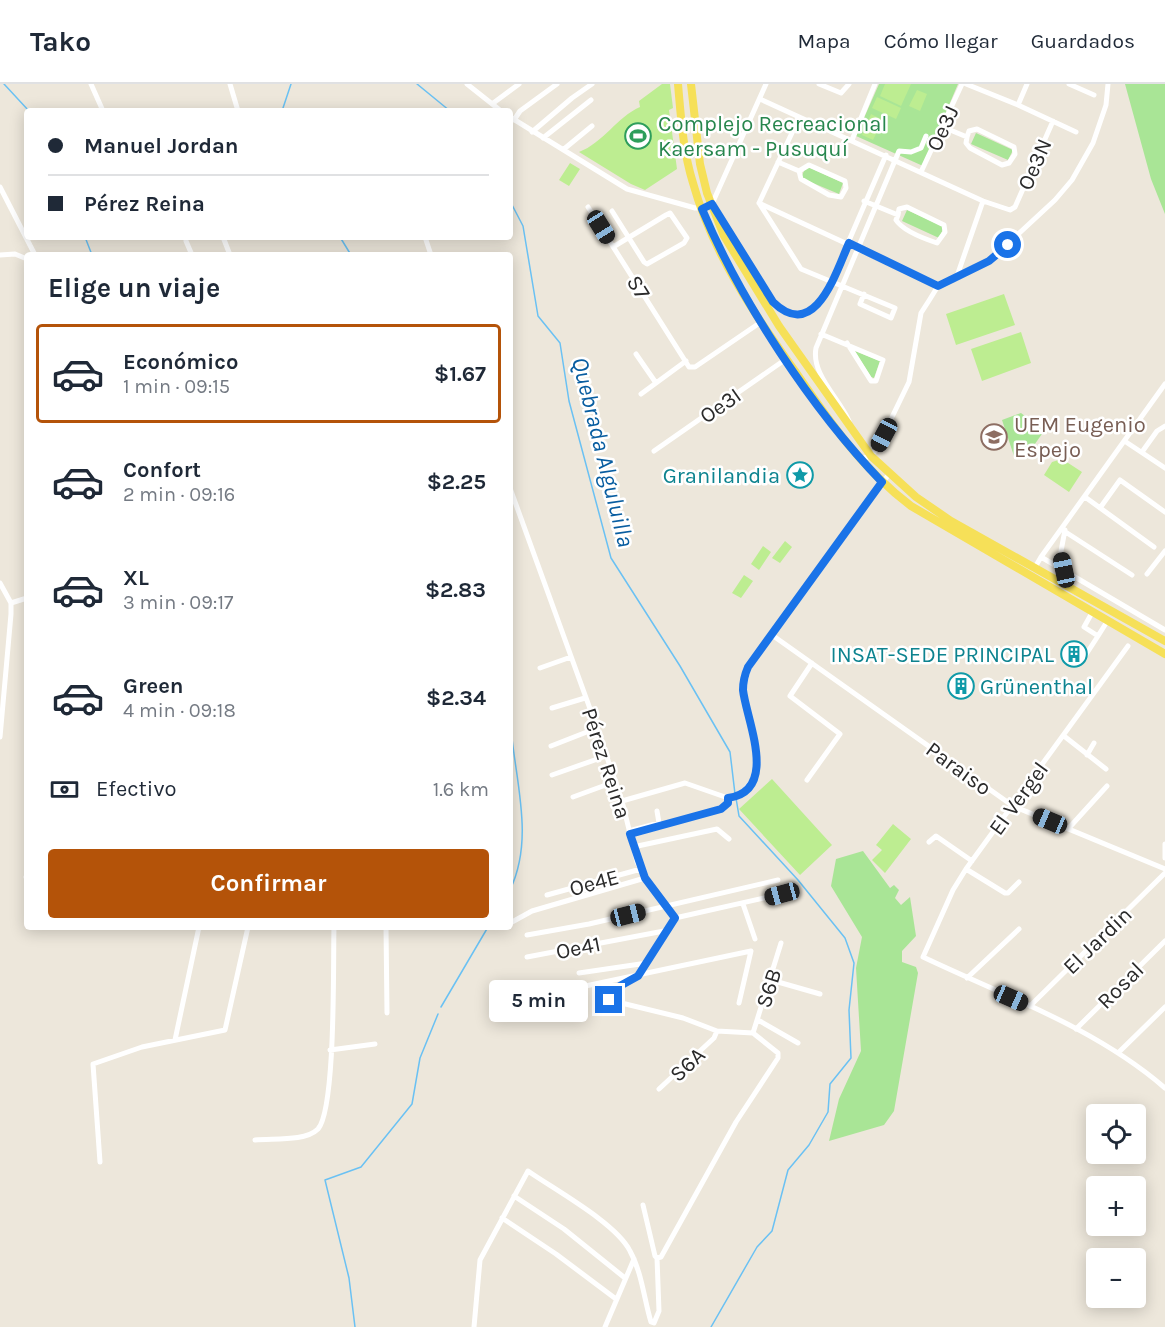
<!DOCTYPE html>
<html lang="es">
<meta charset="utf-8">
<style>
:root{--surface:#fff;--page:#f2f2f3;--text:#1f2937;--muted:#747a83;--line:#e0e1e3;--accent:#b45309}
body{margin:0;font-family:Karla,sans-serif;background:var(--page);color:var(--text);height:100vh;display:flex;flex-direction:column;font-size:22px;white-space:nowrap}
*{box-sizing:border-box;margin:0}
p{font-size:20px;color:var(--muted)}
.icon{flex:none;width:33px;height:33px;fill:none;stroke:currentColor;stroke-width:2;stroke-linecap:round;stroke-linejoin:round}
.map{position:relative;flex:1;overflow:hidden}
.drawer{position:absolute;left:24px;top:168px;width:489px;height:678px;display:flex;flex-direction:column;background:var(--surface);border-radius:6px;box-shadow:0 3px 15px #0003}
.drawer>*{flex:none}
.top-card{position:absolute;left:24px;top:24px;width:489px;height:132px;border-radius:6px;box-shadow:0 3px 15px #0003;display:grid;align-content:center;height:132px;padding:0 24px;background:var(--surface)}
.controls{position:absolute;left:1086px;top:1020px;display:grid;gap:12px}
.controls a{display:grid;place-items:center;width:60px;height:60px;border-radius:6px;background:var(--surface);box-shadow:0 3px 15px #0003;font-size:30px}
.end{position:absolute;width:27px;height:27px;margin:-14px;border:8px solid #1a73e8;background:#fff;box-shadow:0 0 0 3px #fff}
.from{border-radius:50%}
.bubble{position:absolute;height:42px;border-radius:6px;background:var(--surface);box-shadow:0 3px 15px #0003;font-size:20px;font-weight:700;line-height:42px;text-align:center}
.car{position:absolute;width:18px;height:36px;margin:-18px -9px;border-radius:8px;box-shadow:0 0 4px 2px #0007;background:linear-gradient(#222 24%,#8ab4d8 0 40%,#222 0 76%,#8ab4d8 0 86%,#222 0)}
.top-card b{display:flex;align-items:center;gap:21px;height:57px;font-size:22px}
.top-card b+b{border-top:2px solid var(--line)}
.top-card i{width:15px;height:15px;background:var(--text)}
ul{padding:0;list-style:none}
li{display:flex;align-items:center;gap:18px;height:99px;margin:0 12px 9px;padding:0 12px;border:3px solid transparent;border-radius:6px}
li div{flex:1}
li b{display:block;font-size:22px}
li em{font-style:normal;font-weight:700}
li.active{border-color:var(--accent)}
li>.icon{width:54px;height:54px;stroke-width:1.5}
h2{padding:0 24px;font-size:27px;line-height:72px}
.pay{display:flex;align-items:center;gap:15px;height:66px;padding:0 24px;font-size:22px}
.pay p{margin-inline-start:auto}
.cta{display:flex;gap:12px;margin-top:auto;padding:12px 24px}
.cta a{flex:1;height:69px;border-radius:6px;background:var(--accent);color:#fff;font-size:24px;font-weight:700;line-height:69px;text-align:center}
header{display:flex;align-items:center;gap:36px;box-sizing:border-box;height:84px;padding:0 30px;background:var(--surface);border-bottom:2px solid var(--line)}
header strong{font-size:28px}
nav{display:flex;gap:33px;margin-inline-start:auto;font-size:21px}
.map>svg:first-child{display:block}
.green{fill:#a9e596}
.pitch{fill:#bded91}
.lines{fill:none;stroke-linecap:round;stroke-linejoin:round}
.stream{stroke:#6ac1f3;stroke-width:1.5}
.street{stroke:#fff;stroke-width:5}
.primary{stroke:#f6e058;stroke-width:8}
.route{stroke:#1a73e8;stroke-width:8}
.labels{text-anchor:middle;stroke-width:5;stroke-linejoin:round;paint-order:stroke}
.leisure-label{font-size:22px;fill:#27864d;stroke:#fff;text-anchor:start}
.street-label{font-size:22px;fill:#2a2a2a;stroke:#fff}
.education-label{font-size:22px;fill:#785e54;stroke:#fff;text-anchor:start}
.culture-label{font-size:22px;fill:#0d838f;stroke:#fff;text-anchor:end}
.water-label{font-size:24px;font-style:italic;fill:#085da0;stroke:#fff}
</style>
<header>
<strong>Tako</strong>
<nav><a>Mapa</a><a>Cómo llegar</a><a>Guardados</a></nav>
</header>
<div class="map">
<svg width="1165" height="1243" viewBox="0 0 1165 1243">
<rect width="100%" height="100%" fill="#ede7db"/>
<path class="green" d="M879 0H958L923 82 856 52Z
M1125 0H1165V130L1151 95Z
M976 49 1013 66 1008 76 971 60Z
M806 82 843 99 839 110 801 94Z
M907 126 944 143 939 154 902 137Z
M855 267 880 277 874 294 871 293Z
M1021 329 1044 347 1030 367 1014 372 1002 336Z
M863 767 890 804 894 801 899 806 895 814 901 821 910 813 916 852 902 867V878L916 883 918 889 894 1027 884 1041 829 1057 839 1015 861 967 856 884 862 853 831 802 836 775Z"/>
<path class="pitch" d="M662 0H670L673 24 669 26 677 85 645 106 631 100 579 68C603 59 617 33 640 23L639 17Z
M885 0H911L901 22 880 12Z
M917 6 927 10 920 27 909 22Z
M877 13 901 24 896 35 872 24Z
M871 30 883 36 873 56 862 51Z
M570 79 580 85 569 102 559 96Z
M1004 210 1015 241 956 261 946 230Z
M1021 248 1031 279 982 297 971 265Z
M1062 375 1082 388 1069 408 1044 391 1052 378Z
M785 457 792 463 780 479 772 474Z
M763 462 771 468 759 486 751 480Z
M744 491 753 497 741 514 732 509Z
M772 695 832 761 800 791 739 725Z
M893 740 911 755 885 789 872 776 882 766 876 761Z"/>
<g class="lines">
<path class="stream" d="M4 0 29 27
M417 0 450 27
M270 25V27
M282 27 291 0
M510 117 523 142 538 232 560 259 569 317 611 474 680 582 730 668 735 710
M85 153 92 171
M340 153 351 171
M510 592C514 606 510 619 510 633 513 690 536 752 510 806
M441 923 488 843
M355 1243 349 1194 325 1096 361 1083 412 1020 420 974 438 930
M711 1243 757 1163 772 1147 788 1086 809 1061 828 1028 830 1000 851 974 849 926 854 879 845 854 798 796 739 732 736 714"/>
<path class="street" d="M91 0 103 27
M230 0 238 27
M467 0 501 27
M819 0 841 9 849 0
M966 0 1018 21 1076 48
M1069 0 1094 11
M760 15 983 117 1010 126 1015 123 1053 37
M492 20 519 0
M1018 21 1027 0
M510 33 627 105 695 124H705L712 120
M514 36 520 27 557 0
M943 43 967 53 969 47 977 45 1014 63 1015 70 1009 79 1002 81 970 64 966 59 967 53
M532 48 572 14 592 0
M543 54 591 16
M852 56 875 0
M564 65 592 42
M778 78 799 87
M809 81 845 97 846 104 841 113 829 111 801 95 799 87Z
M921 88 962 0
M0 103 35 171
M864 117 898 131 899 125 907 123 944 141 945 148 937 159C925 155 903 147 896 136L898 131
M759 119 801 185 895 224 891 234 860 220 864 210
M759 119 799 34
M712 120 766 0
M761 120 938 202
M588 123 689 283H695L761 238
M715 123 773 218C789 234 813 233 825 212L886 71
M612 127 644 178 647 180 684 159 687 154 670 129 666 131 613 163
M223 153 230 171
M425 153 431 171
M186 157 192 171
M0 171 15 170 27 175
M957 192 983 117
M821 250 883 276 876 297H871L847 259
M636 270 656 299
M641 310 686 277
M849 337C839 314 811 290 816 264L899 67 911 68 921 64 926 52
M1126 358 1165 384
M654 367 786 275
M1142 368 1157 347 1165 342
M860 375 871 372 876 366 909 298 921 229 930 215 938 202 989 177 1055 116 1072 96 1093 59 1106 21 1108 0
M510 404 597 644 622 717 637 778 645 794 675 834 638 892 609 908V916L683 934 717 947 753 949 778 969V974L736 1038 661 1173 657 1174 655 1172 643 1121
M1085 413 1154 463
M1100 424 1120 396 1165 428
M1064 447 1132 491
M1041 473 1165 300
M1034 485 1041 473 1165 546
M1064 486 1061 467 1065 446
M1147 490 1165 467
M0 499 11 519V530L0 653
M11 519 27 514
M1093 527 1084 543 1098 552 1108 536
M772 551 1013 722 1165 785
M1128 562 966 785 953 806 923 873C1005 912 1096 944 1165 1004
M1085 572 1098 552
M540 584 571 573
M552 624 585 614
M1064 652 1106 685
M551 662 597 644
M1087 671 1094 659
M552 691 606 672
M807 696 840 650 790 612 812 579
M573 713 614 698
M622 717 685 699 728 714C746 711 756 694 758 678L743 605 749 583 889 390
M1068 745 1107 702
M629 747 659 739 657 727
M630 750 721 725 728 719V714
M929 758 936 752 972 777
M1165 760V774
M633 763 717 745 729 755
M966 785 1005 809H1008L1019 798
M26 793H27
M547 811 641 785
M743 820 755 855
M675 834 782 810
M512 838 532 827 645 794
M386 843 387 929
M527 851 589 840 778 796
M527 873 664 847
M579 889 647 879
M967 894 1019 845
M771 896 820 910
M1030 922 1165 789
M494 925 524 915 751 867 739 919
M758 936 798 959
M1076 945 1165 857
M753 949 781 859
M175 956 199 843
M330 966 375 960
M1118 969 1165 923
M659 1005 714 954 717 947
M255 1056C273 1054 305 1058 318 1045 336 1024 333 877 334 843
M100 1078 93 980 142 963 225 946 248 843
M514 1112 564 1145 625 1194
M502 1134 556 1170 616 1215
M474 1243 480 1176 528 1087C555 1106 616 1139 630 1167 642 1189 644 1215 651 1238L654 1239 659 1227 657 1174
M605 1243 634 1175"/>
<path class="primary" d="M678 0C681 34 683 67 693 99 712 168 754 230 795 287 829 337 862 385 911 422L1165 570
M691 0 700 80 707 109 724 152 779 242 871 372 916 413 951 437 1165 557"/>
</g>
<g class="lines">
<path class="route" d="M609 916V908L638 892 675 834 645 794 630 750 721 725 728 719V714C780 707 746 635 743 606 743 598 745 590 748 583L882 398C812 325 741 218 702 125L712 120 773 218C815 259 836 188 849 159L938 202 989 177 1008 161"/>
</g>
<defs>
<g id="stadium-ring" transform="scale(1.35)"><circle r="9.5" fill="#fff" stroke="#2e9e5b" stroke-width="1.5"/><path d="M0-5a6.5 5 0 1 0 0 10a6.5 5 0 1 0 0-10ZM-3.5-1.8h7v3.6h-7Z" fill="#2e9e5b"/></g>
<g id="university-ring" transform="scale(1.35)"><circle r="9.5" fill="#fff" stroke="#8d6e63" stroke-width="1.5"/><path d="M0-5L7-2L0 1L-7-2ZM-4 1L0 2.5L4 1V4Q0 6-4 4Z" fill="#8d6e63"/></g>
<g id="sight-ring" transform="scale(1.35)"><circle r="9.5" fill="#fff" stroke="#0f9aa8" stroke-width="1.5"/><path d="M0-6L1.8-2.2L6-1.7L2.9 1.2L3.7 5.4L0 3.3L-3.7 5.4L-2.9 1.2L-6-1.7L-1.8-2.2Z" fill="#0f9aa8"/></g>
<g id="building-ring" transform="scale(1.35)"><circle r="9.5" fill="#fff" stroke="#0f9aa8" stroke-width="1.5"/><path d="M-4-6H4V6H1V3H-1V6H-4ZM-2.5-4.3h1.7v1.8h-1.7ZM.8-4.3h1.7v1.8H.8ZM-2.5-1h1.7V.8h-1.7ZM.8-1h1.7V.8H.8Z" fill="#0f9aa8"/></g>
</defs>
<g fill-rule="evenodd">
<use href="#stadium-ring" x="638" y="52"/>
<use href="#university-ring" x="994" y="353"/>
<use href="#sight-ring" x="800" y="391"/>
<use href="#building-ring" x="1074" y="570"/>
<use href="#building-ring" x="961" y="602"/>
</g>
<g class="labels">
<g class="leisure-label">
<text x="658" y="47">Complejo Recreacional<tspan x="658" dy="25">Kaersam - Pusuquí</tspan></text>
</g>
<g class="street-label">
<text transform="translate(942 44) rotate(-65)" y="8">Oe3J</text>
<text transform="translate(1034 80) rotate(-66)" y="8">Oe3N</text>
<text transform="translate(639 203) rotate(58)" y="8">S7</text>
<text transform="translate(720 321) rotate(-35)" y="8">Oe3I</text>
<text transform="translate(607 679) rotate(72)" y="8">Pérez Reina</text>
<text transform="translate(959 684) rotate(36)" y="8">Paraiso</text>
<text transform="translate(1018 714) rotate(-54)" y="8">El Vergel</text>
<text transform="translate(594 798) rotate(-15)" y="8">Oe4E</text>
<text transform="translate(1097 856) rotate(-44)" y="8">El Jardin</text>
<text transform="translate(578 863) rotate(-11)" y="8">Oe41</text>
<text transform="translate(1120 901) rotate(-45)" y="8">Rosal</text>
<text transform="translate(768 904) rotate(-73)" y="8">S6B</text>
<text transform="translate(687 980) rotate(-43)" y="8">S6A</text>
</g>
<g class="education-label">
<text x="1014" y="348">UEM Eugenio<tspan x="1014" dy="25">Espejo</tspan></text>
</g>
<g class="culture-label">
<text x="780" y="399">Granilandia</text>
<text x="1054" y="578">INSAT-SEDE PRINCIPAL</text>
<text x="980" y="610" text-anchor="start">Grünenthal</text>
</g>
<g class="water-label">
<text transform="translate(603 368) rotate(76)" y="8">Quebrada Alguluilla</text>
</g>
</g>
</svg>
<div class="controls">
<a><svg class="icon" aria-label="locate" viewBox="0 0 24 24"><circle cx="12" cy="12" r="6"/><path d="M12 2v4M12 18v4M2 12h4M18 12h4"/></svg></a>
<a>+</a>
<a>−</a>
</div>
<i class="end from" style="left:1008px;top:161px"></i>
<i class="end" style="left:609px;top:916px"></i>
<div class="bubble" style="left:489px;top:896px;width:99px">5 min</div>
<i class="car" style="left:601px;top:143px;rotate:148deg"></i>
<i class="car" style="left:884px;top:351px;rotate:208deg"></i>
<i class="car" style="left:1064px;top:486px;rotate:348deg"></i>
<i class="car" style="left:1050px;top:737px;rotate:293deg"></i>
<i class="car" style="left:782px;top:810px;rotate:255deg"></i>
<i class="car" style="left:628px;top:831px;rotate:76deg"></i>
<i class="car" style="left:1011px;top:914px;rotate:114deg"></i>
<div class="top-card">
<b><i class="from"></i>Manuel Jordan</b>
<b><i></i>Pérez Reina</b>
</div>
<section class="drawer">
<h2>Elige un viaje</h2>
<ul>
<li class="active"><svg class="icon" aria-label="car" viewBox="0 0 24 24"><path d="M5 17H2v-5l4-1 3-4h7l3 4 3 1v5h-3M9 17h6M6 11h13"/><circle cx="7" cy="17" r="2"/><circle cx="17" cy="17" r="2"/></svg><div><b>Económico</b><p>1 min · 09:15</p></div><em>$1.67</em></li>
<li><svg class="icon" aria-label="car" viewBox="0 0 24 24"><path d="M5 17H2v-5l4-1 3-4h7l3 4 3 1v5h-3M9 17h6M6 11h13"/><circle cx="7" cy="17" r="2"/><circle cx="17" cy="17" r="2"/></svg><div><b>Confort</b><p>2 min · 09:16</p></div><em>$2.25</em></li>
<li><svg class="icon" aria-label="car" viewBox="0 0 24 24"><path d="M5 17H2v-5l4-1 3-4h7l3 4 3 1v5h-3M9 17h6M6 11h13"/><circle cx="7" cy="17" r="2"/><circle cx="17" cy="17" r="2"/></svg><div><b>XL</b><p>3 min · 09:17</p></div><em>$2.83</em></li>
<li><svg class="icon" aria-label="car" viewBox="0 0 24 24"><path d="M5 17H2v-5l4-1 3-4h7l3 4 3 1v5h-3M9 17h6M6 11h13"/><circle cx="7" cy="17" r="2"/><circle cx="17" cy="17" r="2"/></svg><div><b>Green</b><p>4 min · 09:18</p></div><em>$2.34</em></li>
</ul>
<div class="pay"><svg class="icon" aria-label="cash" viewBox="0 0 24 24"><path d="M3 7h18v10H3z"/><circle cx="12" cy="12" r="2"/></svg>Efectivo<p>1.6 km</p></div>
<div class="cta"><a>Confirmar</a></div>
</section>
</div>
